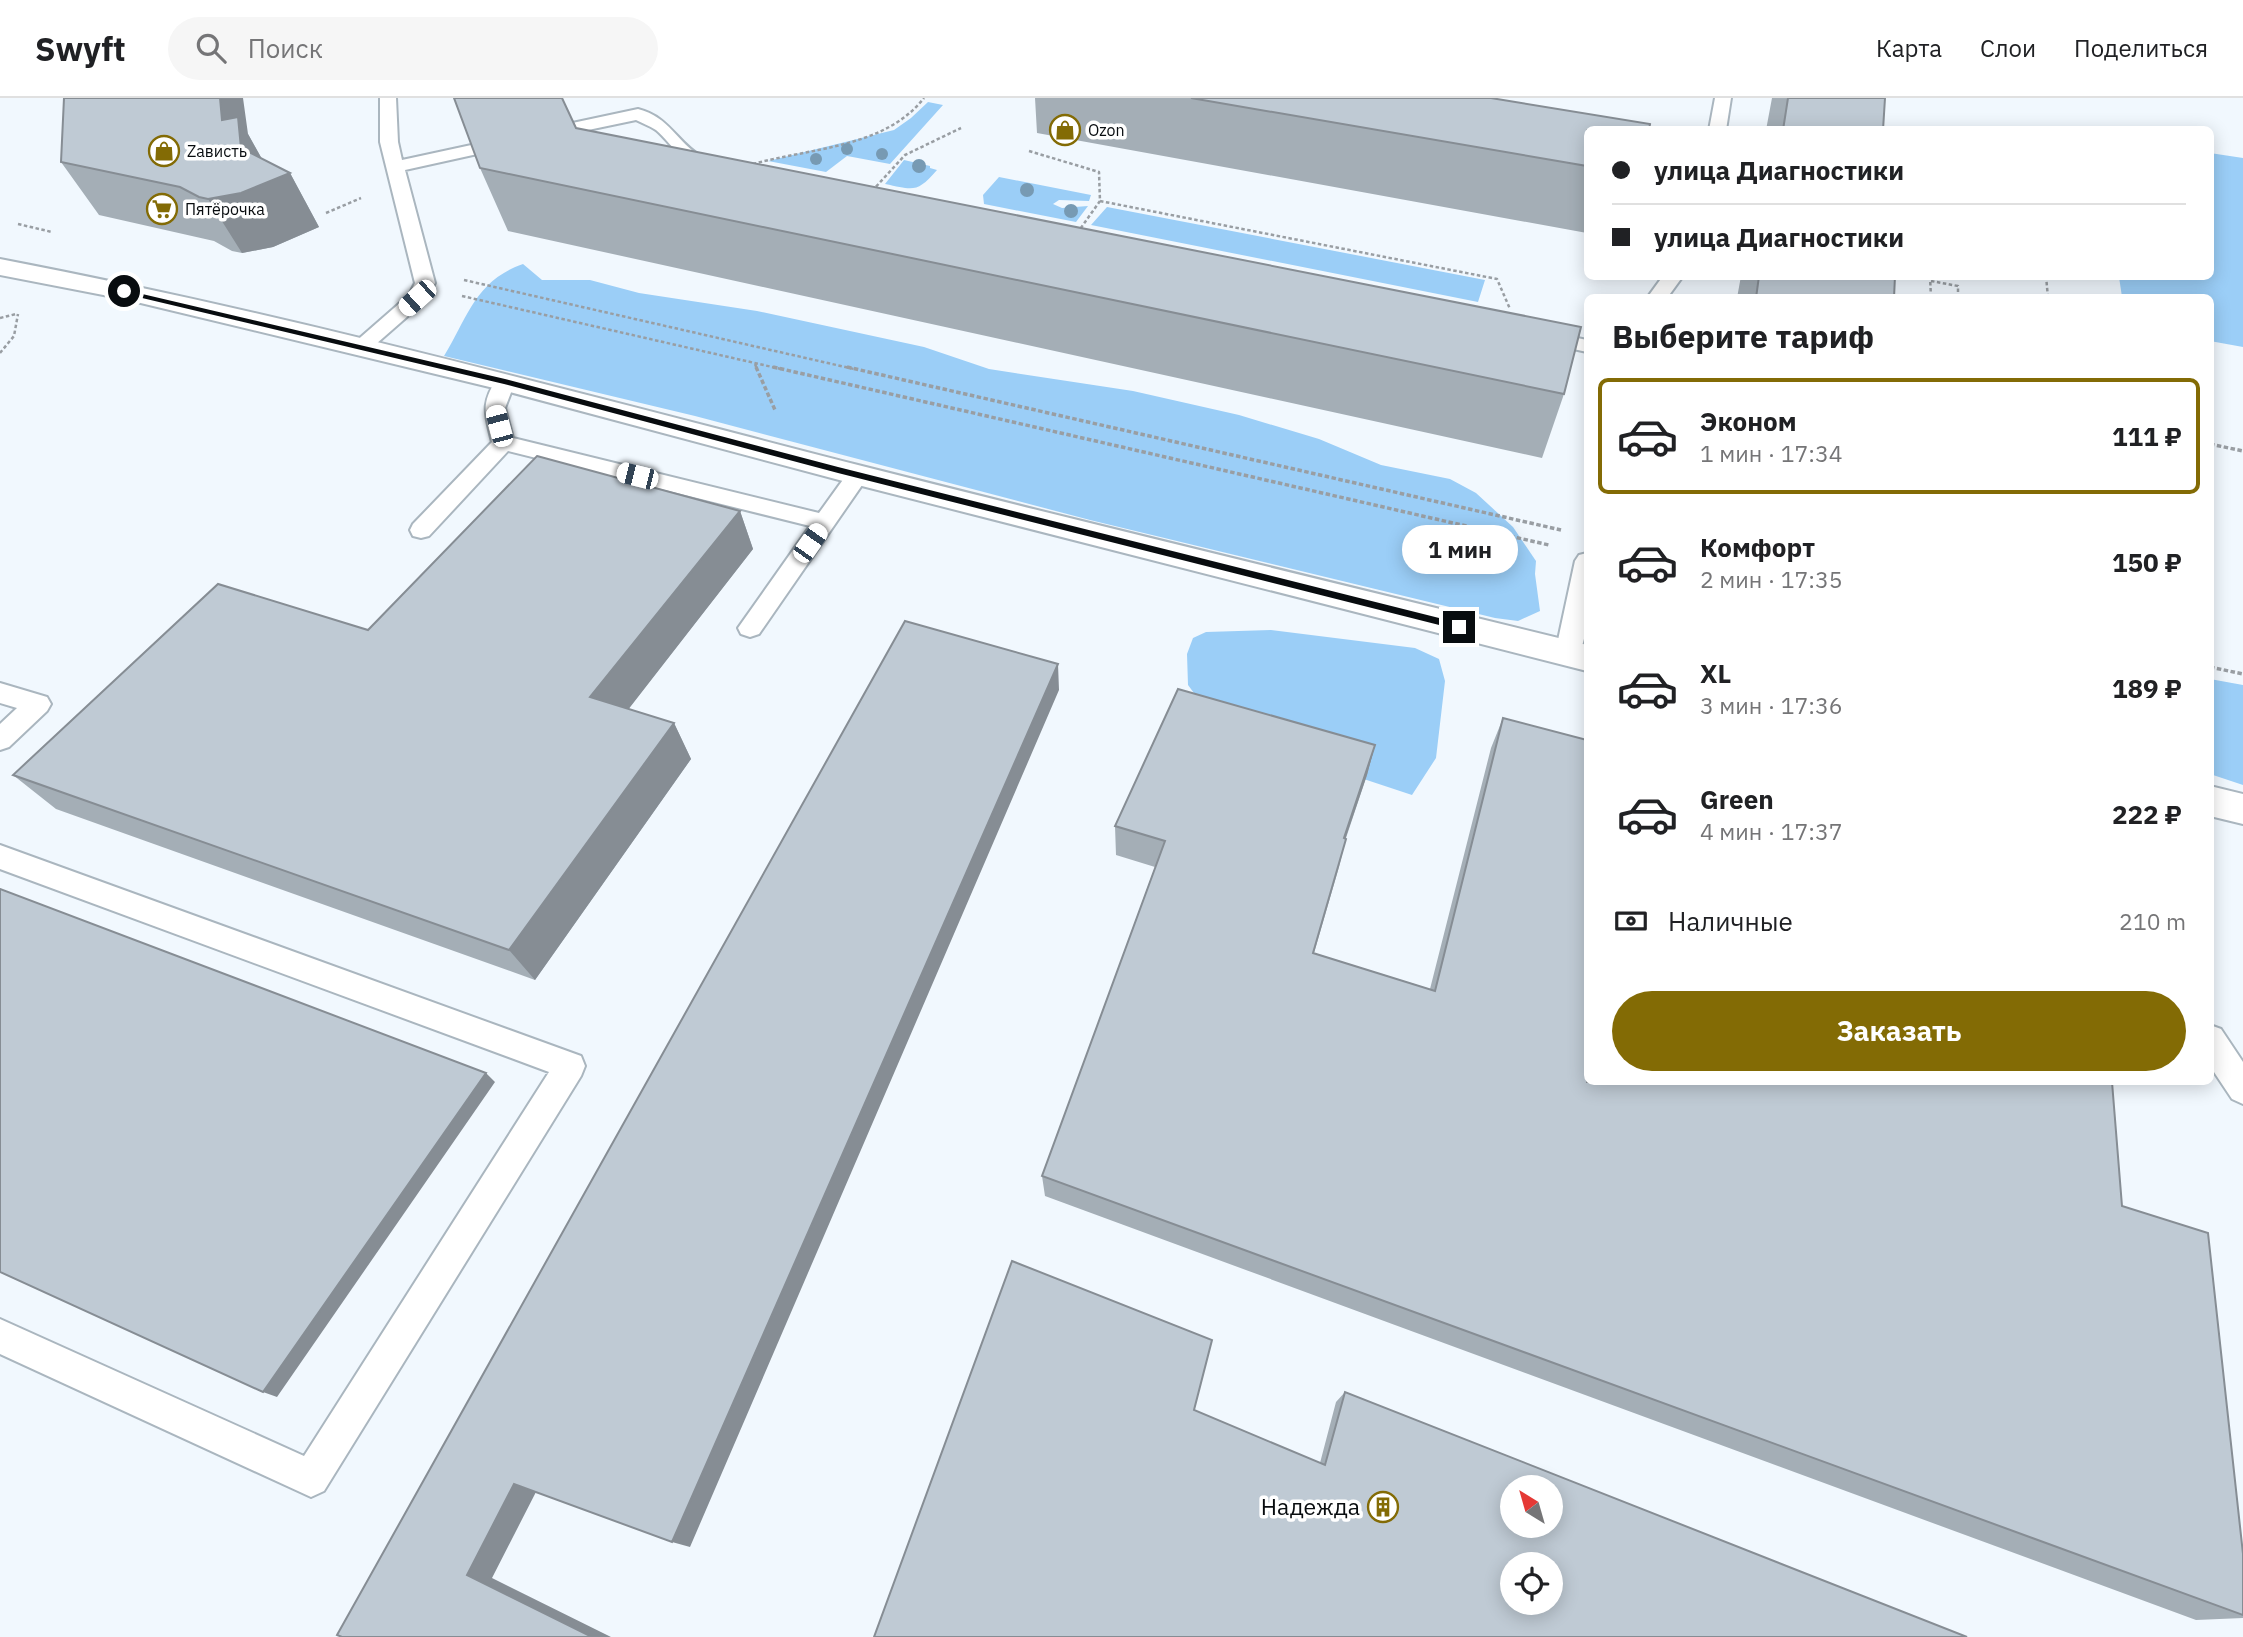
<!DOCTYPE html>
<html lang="ru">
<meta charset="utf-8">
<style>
:root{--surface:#fff;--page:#f6f6f6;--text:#202124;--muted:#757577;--line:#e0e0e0;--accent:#836b05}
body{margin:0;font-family:"IBM Plex Sans",sans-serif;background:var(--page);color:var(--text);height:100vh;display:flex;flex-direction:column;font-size:26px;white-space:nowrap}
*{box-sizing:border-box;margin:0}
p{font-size:23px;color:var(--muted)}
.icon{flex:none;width:38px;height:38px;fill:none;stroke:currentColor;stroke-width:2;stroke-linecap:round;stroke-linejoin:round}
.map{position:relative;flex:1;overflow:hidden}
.drawer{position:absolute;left:1584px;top:196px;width:630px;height:791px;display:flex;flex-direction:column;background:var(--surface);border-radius:10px;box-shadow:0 4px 18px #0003}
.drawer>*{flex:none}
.top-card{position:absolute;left:1584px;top:28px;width:630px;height:154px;border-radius:10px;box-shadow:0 4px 18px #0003;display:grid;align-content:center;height:154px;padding:0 28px;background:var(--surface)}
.needle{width:46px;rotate:323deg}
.controls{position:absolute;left:1500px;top:1377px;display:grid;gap:14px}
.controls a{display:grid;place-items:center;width:63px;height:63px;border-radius:50%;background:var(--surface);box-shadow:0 4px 18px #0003;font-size:35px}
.end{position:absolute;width:32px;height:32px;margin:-16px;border:9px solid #080c0f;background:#fff;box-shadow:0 0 0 4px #fff}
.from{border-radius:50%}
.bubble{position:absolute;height:49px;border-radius:24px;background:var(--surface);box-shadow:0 4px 18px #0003;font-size:23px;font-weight:700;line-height:49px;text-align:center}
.car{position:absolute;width:21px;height:42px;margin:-21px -10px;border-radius:9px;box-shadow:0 0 5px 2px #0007;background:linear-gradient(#fff 24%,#345 0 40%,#fff 0 76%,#345 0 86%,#fff 0)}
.top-card b{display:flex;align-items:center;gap:24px;height:66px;font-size:26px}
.top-card b+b{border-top:2px solid var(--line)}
.top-card i{width:18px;height:18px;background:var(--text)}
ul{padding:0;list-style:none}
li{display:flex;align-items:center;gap:21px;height:116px;margin:0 14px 10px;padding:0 14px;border:4px solid transparent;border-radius:10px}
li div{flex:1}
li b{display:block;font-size:26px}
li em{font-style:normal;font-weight:700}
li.active{border-color:var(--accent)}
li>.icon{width:63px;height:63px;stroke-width:1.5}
h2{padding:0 28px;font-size:32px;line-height:84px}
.pay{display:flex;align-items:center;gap:18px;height:77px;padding:0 28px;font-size:26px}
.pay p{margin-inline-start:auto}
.button{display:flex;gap:14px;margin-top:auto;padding:14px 28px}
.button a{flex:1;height:80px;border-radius:42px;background:var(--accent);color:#fff;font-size:28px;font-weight:700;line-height:80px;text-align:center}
header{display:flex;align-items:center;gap:42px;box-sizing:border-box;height:98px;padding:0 35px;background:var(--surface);border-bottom:2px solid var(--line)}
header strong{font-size:33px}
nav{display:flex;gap:38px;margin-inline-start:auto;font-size:24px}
.search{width:490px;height:63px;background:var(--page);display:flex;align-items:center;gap:18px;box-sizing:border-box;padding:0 24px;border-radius:38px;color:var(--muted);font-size:26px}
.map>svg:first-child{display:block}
.green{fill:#9bcef7}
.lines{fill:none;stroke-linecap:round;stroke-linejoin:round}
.service-casing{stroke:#aab6bf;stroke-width:4}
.minor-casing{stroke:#aab6bf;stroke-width:4}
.path-far1{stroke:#999ea3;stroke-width:2.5;stroke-dasharray:3.5 2.5;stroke-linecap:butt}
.path{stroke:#999ea3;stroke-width:3.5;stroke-dasharray:4.5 2.5;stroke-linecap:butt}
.service{fill:#fff;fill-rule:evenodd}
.minor{fill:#fff;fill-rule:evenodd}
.tree{fill:#779ab3}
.wall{fill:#a4aeb6}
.shaded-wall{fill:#868d94}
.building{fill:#bfcad4;stroke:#868d94;stroke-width:2;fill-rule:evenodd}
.route{fill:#080c0f}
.labels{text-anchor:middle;stroke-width:7;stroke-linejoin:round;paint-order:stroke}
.far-poi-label{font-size:16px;fill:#080c0f;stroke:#fff;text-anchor:start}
.near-poi-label{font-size:23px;fill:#080c0f;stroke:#fff;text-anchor:end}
</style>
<header>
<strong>Swyft</strong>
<div class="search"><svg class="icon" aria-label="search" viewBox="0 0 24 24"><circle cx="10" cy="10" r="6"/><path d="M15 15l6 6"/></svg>Поиск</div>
<nav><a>Карта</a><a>Слои</a><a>Поделиться</a></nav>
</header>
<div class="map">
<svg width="2243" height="1539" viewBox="0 0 2243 1539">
<rect width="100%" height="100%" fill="#f1f8fe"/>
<path class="green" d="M928 4 943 7 890 66 847 58 826 74 768 63 894 32 911 20Z
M2210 55 2243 60V249L2210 243V200L2122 199 2119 179 2210 178Z
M904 62 930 68V70L937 72C917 95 914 92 885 86Z
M999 79 1091 97 1089 103 1059 102 1053 106 1062 110 1088 108 1076 124 984 106 983 97Z
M1107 109 1485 182 1478 204 1091 127Z
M523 166 542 182H590L639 195 757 213 924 249 989 271 1133 293 1239 317 1319 341 1381 367 1450 381 1476 395 1513 429 1536 463 1535 476 1540 513 1518 523 1495 520 1090 422 695 318 444 258C468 219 475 183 523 166Z
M1271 532 1415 550 1439 561 1445 583 1436 660 1412 697 1246 642 1211 618 1188 587 1187 556 1193 540 1206 534Z
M2210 581 2243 587V687L2210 676Z"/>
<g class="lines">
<g class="service-casing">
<path id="service" d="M380 0H396L398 44 402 62 476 46 485 51 482 55 405 72 435 185 424 204 368 253H354L351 249 354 245 409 197 415 185 380 44Z
M1715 0H1731L1726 32H1709Z
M638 11C670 19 677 45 702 59 709 63 716 64 722 70L719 74C691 81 674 47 656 32 650 28 642 25 636 22L569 36 560 31 563 27Z
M1663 178H1683L1667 200H1647Z
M1539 232 1587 242V254L1532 242 1529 238 1532 234Z
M505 278 512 279 515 284 505 310 513 340 819 415 850 372 858 370 866 372 869 377 759 536 750 539 741 536 738 530 810 428 508 353 429 438 421 440 413 438 410 432 413 426 492 344C485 315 480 306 498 279Z
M1587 455C1588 488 1592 533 1576 563L1567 565 1558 563 1555 556 1575 463 1579 457Z
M0 585 47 599 51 606 47 613 9 649 0 652V626L17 610 0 605Z
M0 747 581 958 585 968 581 978 324 1393 311 1399 298 1393 0 1256V1221L304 1358 549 974 0 771Z
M2210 927 2221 931 2243 964V1006L2232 1001 2210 968Z"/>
</g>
<g class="minor-casing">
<path id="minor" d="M0 161C288 216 570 293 854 366 1098 428 1343 487 1587 547V573L858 387 502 292 124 201 0 177Z
M2210 688 2243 696V726L2210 718Z"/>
</g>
<path class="path-far1" d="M2034 28V32
M1029 53 1099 74 1100 103 1078 134
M753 66C810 50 885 50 924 0
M872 93 905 57 961 30
M1100 103 1497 181 1510 211
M326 115 361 100
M18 126 52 134
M1930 178 1931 200
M2046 178 2048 200
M464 182 854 271
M1931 183 1958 188V200
M462 198 781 271
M0 220 16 216
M0 255 14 238 18 216
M755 266 757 271"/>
<path class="path" d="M756 269 775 312
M773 269 1549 447
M847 269 1561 432
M2210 346 2243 353
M2210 569 2243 576"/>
<use href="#service" class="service"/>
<use href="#minor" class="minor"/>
</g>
<g class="tree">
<circle cx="847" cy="51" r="6"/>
<circle cx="882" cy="56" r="6"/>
<circle cx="816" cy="61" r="6"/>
<circle cx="919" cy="68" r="7"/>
<circle cx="1027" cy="92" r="7"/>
<circle cx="1071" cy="113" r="7"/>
</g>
<path class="wall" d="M1035 0H1491L1587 32V135L1037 35Z
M1772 0H1885L1883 32H1766Z
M576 30 1564 296 1542 360 508 133 480 70Z
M248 36 262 61 290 75 319 129 273 149 242 155 232 153 214 143 99 117 61 64Z
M1741 178H1895L1894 200H1737Z
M740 413 753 451 628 611 674 625 691 661 535 882 56 711 13 677 368 532Z
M1503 620 2122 1108 2243 1456V1520L2196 1522 1045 1098 1042 1078 1155 769 1116 757 1115 728 1375 647 1367 677 1346 740 1339 769 1314 855 1430 891 1491 650Z
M1345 1294 1967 1539H874L1194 1312 1320 1365 1336 1304Z"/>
<path class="shaded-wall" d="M220 0H243L248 36 268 72 290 75 319 129 273 149 242 155 208 101 222 22Z
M740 413 753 451 610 635 590 599Z
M1058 566 1059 592 690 1449 672 1444Z
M674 625 691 661 535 882 509 852Z
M1375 647 1367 677 1336 768 1344 740Z
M486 975 495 984 277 1299 263 1294Z
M514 1386 537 1392 492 1480 611 1539H592L467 1477Z"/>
<path class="building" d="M64 0H220L222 22 238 19 241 50 290 75 241 95 208 101 199 99 180 89 61 64Z
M454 0H562L576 30 1581 229 1564 296 480 70Z
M1191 0H1491L1650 26 1649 32H1587V68Z
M1788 0H1885L1883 32H1783Z
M1759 178H1895L1894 200H1756Z
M537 358 740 413 590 599 674 625 509 852 13 677 218 486 368 532Z
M905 523 1058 566 672 1444 514 1386 467 1477 592 1539H342L337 1537Z
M1178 591 1375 647 1344 740 1346 741 1313 855 1435 893 1503 620 1587 642V984H2112L2122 1108 2208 1135 2243 1456V1517L1042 1078 1165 743 1115 728Z
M0 791 486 975 263 1294 0 1174Z
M1012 1163 1212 1242 1194 1312 1325 1367 1345 1294 1967 1539H874ZM1512 1390H1550V1428H1512ZM1512 1466H1550V1505H1512Z"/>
<path class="route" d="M121 191 505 281 838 369 1459 525 1464 529 1459 532 838 375 504 286 121 195Z"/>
<defs>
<g id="shop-ring" transform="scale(1.575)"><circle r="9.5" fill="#fff" stroke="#836b05" stroke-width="1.5"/><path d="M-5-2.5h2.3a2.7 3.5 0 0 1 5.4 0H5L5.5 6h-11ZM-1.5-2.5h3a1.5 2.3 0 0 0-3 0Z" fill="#836b05"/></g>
<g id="supermarket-ring" transform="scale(1.575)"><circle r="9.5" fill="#fff" stroke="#836b05" stroke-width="1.5"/><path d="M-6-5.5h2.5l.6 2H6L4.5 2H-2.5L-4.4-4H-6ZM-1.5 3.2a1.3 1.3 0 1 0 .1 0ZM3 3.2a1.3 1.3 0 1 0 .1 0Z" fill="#836b05"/></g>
<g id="building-ring" transform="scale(1.575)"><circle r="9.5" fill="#fff" stroke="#836b05" stroke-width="1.5"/><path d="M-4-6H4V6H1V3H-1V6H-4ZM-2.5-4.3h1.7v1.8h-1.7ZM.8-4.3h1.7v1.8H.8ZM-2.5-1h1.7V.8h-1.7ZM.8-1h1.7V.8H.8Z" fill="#836b05"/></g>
</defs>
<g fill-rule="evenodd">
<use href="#shop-ring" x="1065" y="32"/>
<use href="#shop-ring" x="164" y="53"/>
<use href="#supermarket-ring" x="162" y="111"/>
<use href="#building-ring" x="1383" y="1409"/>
</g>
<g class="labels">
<g class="far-poi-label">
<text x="1088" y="38">Ozon</text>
<text x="187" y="59">Zависть</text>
<text x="185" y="117">Пятёрочка</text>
</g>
<g class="near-poi-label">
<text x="1360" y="1417">Надежда</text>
</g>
</g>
</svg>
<div class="controls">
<a><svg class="needle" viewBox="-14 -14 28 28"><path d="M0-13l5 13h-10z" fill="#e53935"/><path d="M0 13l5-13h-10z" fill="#757577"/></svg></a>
<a><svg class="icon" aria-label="locate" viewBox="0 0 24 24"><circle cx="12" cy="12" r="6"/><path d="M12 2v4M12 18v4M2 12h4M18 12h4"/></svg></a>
</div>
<i class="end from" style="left:124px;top:193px"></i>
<i class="end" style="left:1459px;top:529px"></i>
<div class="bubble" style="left:1402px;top:427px;width:116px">1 мин</div>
<i class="car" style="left:417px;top:200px;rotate:228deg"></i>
<i class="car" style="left:499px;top:328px;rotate:345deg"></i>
<i class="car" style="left:637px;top:378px;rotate:284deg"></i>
<i class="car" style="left:810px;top:445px;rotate:35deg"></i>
<div class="top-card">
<b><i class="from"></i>улица Диагностики</b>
<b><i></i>улица Диагностики</b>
</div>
<section class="drawer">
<h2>Выберите тариф</h2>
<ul>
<li class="active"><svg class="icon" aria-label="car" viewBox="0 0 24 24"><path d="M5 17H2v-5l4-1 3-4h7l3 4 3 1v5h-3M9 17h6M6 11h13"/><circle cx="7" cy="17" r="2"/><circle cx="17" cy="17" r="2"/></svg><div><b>Эконом</b><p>1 мин · 17:34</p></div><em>111 ₽</em></li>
<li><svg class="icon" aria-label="car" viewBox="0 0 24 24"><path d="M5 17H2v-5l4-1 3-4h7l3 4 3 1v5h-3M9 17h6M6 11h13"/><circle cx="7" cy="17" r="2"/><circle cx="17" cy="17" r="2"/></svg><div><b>Комфорт</b><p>2 мин · 17:35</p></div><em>150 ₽</em></li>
<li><svg class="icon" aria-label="car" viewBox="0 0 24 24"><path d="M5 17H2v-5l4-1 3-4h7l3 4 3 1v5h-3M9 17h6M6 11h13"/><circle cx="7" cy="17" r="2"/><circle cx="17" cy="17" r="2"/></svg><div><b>XL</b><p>3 мин · 17:36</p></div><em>189 ₽</em></li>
<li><svg class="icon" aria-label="car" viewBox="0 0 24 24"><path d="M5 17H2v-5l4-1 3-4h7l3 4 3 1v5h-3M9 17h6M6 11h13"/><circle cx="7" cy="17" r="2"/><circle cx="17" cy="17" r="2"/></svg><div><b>Green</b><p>4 мин · 17:37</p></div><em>222 ₽</em></li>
</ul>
<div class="pay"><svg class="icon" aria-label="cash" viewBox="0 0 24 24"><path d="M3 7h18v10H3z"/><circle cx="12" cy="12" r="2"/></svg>Наличные<p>210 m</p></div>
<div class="button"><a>Заказать</a></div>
</section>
</div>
